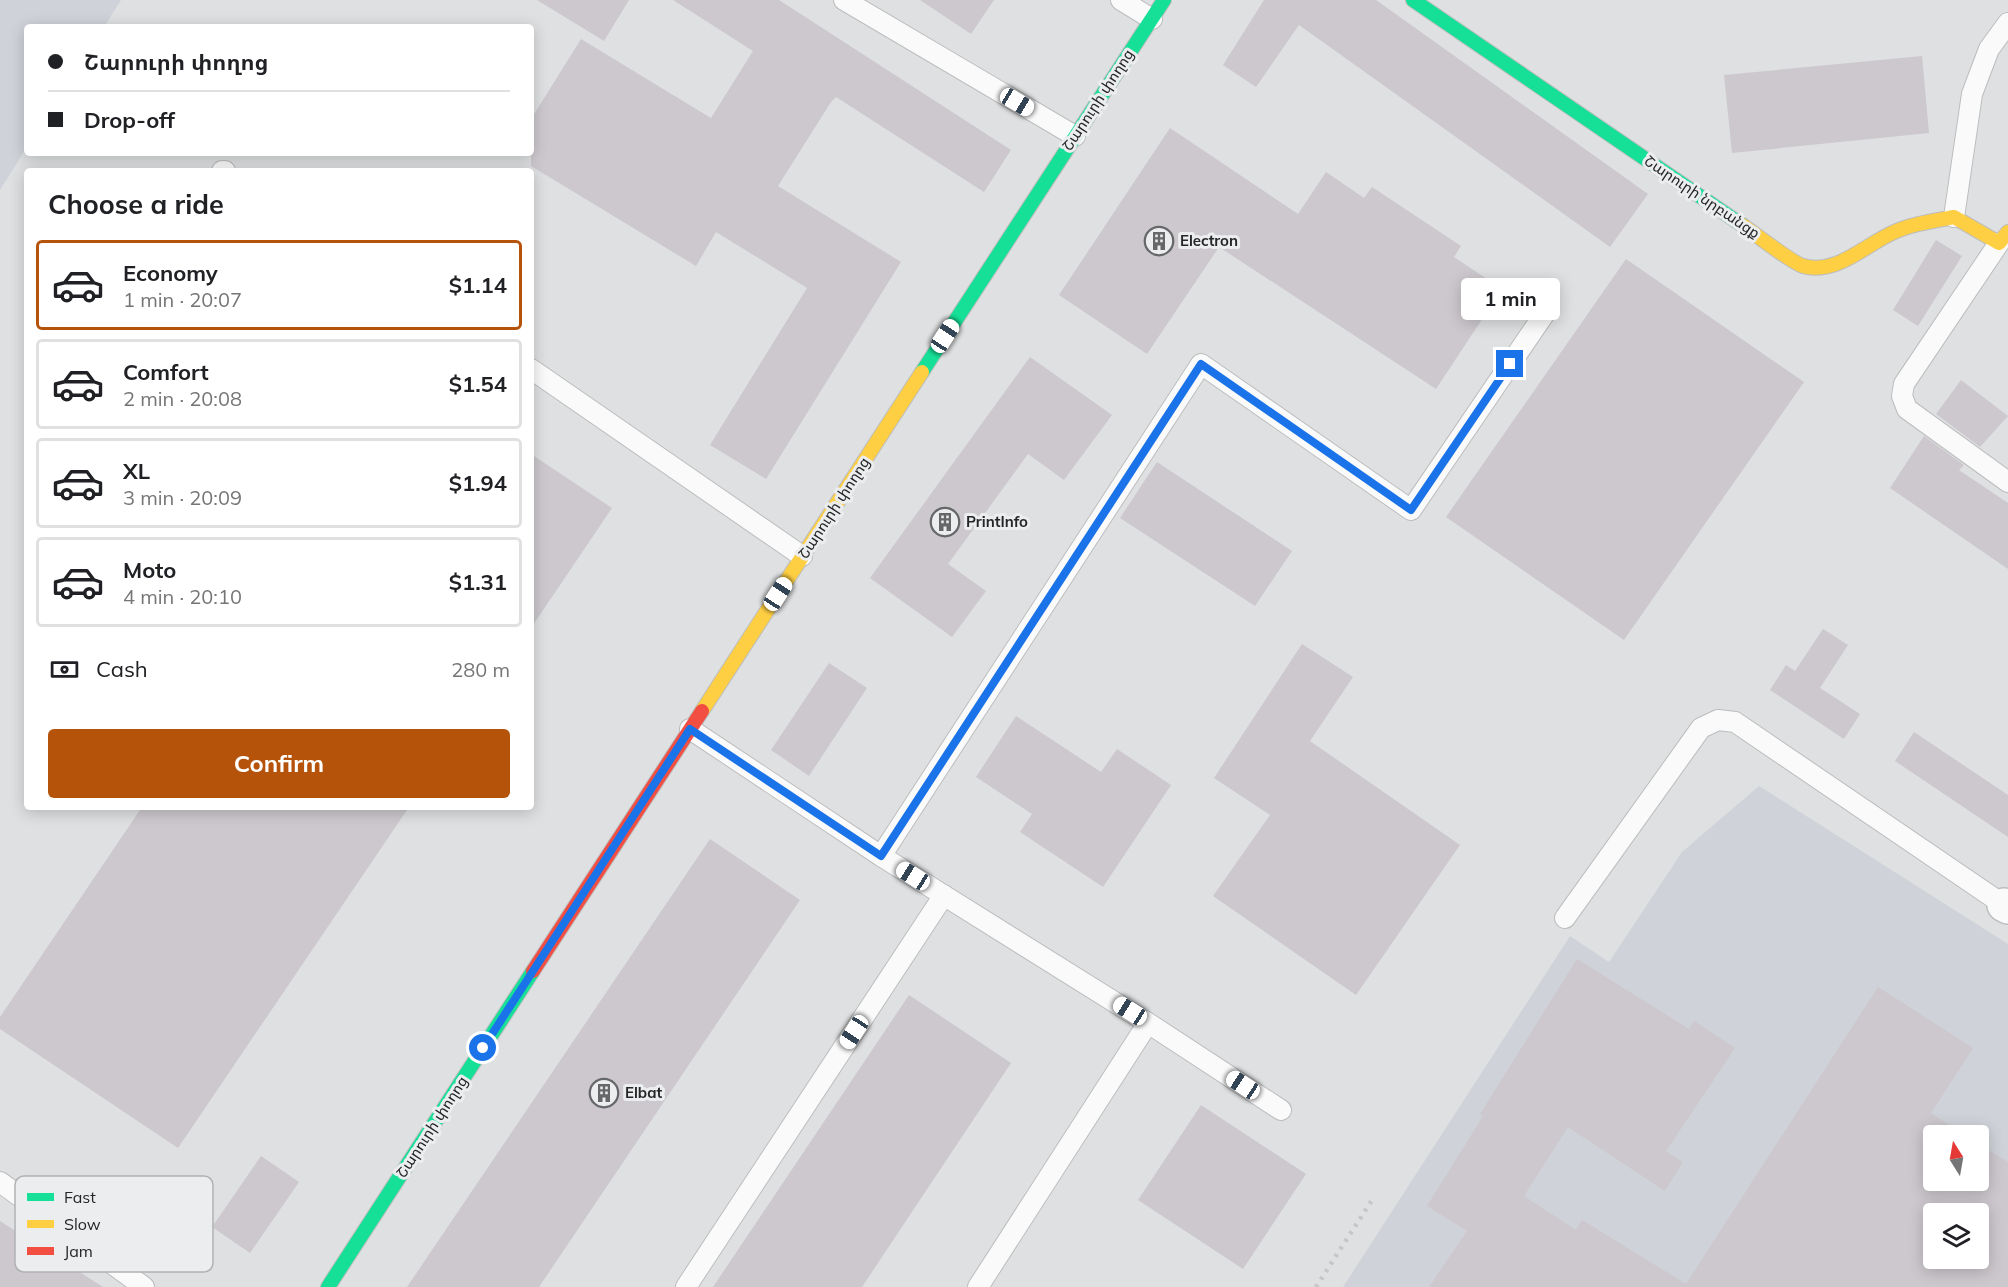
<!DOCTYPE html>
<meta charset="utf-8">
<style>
:root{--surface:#fff;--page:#f6f6f6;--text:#202124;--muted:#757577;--line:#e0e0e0;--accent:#b45309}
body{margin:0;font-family:Mulish,"Noto Sans Armenian",sans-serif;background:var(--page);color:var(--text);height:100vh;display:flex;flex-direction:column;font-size:22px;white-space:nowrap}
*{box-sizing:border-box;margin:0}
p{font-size:20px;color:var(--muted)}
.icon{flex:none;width:33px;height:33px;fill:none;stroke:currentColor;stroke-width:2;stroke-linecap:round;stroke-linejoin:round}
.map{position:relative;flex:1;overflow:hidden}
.side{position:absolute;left:24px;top:168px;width:510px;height:642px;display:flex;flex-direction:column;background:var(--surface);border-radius:6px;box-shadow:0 3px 15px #0003}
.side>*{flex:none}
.banner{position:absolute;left:24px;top:24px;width:510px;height:132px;border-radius:6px;box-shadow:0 3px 15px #0003;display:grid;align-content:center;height:132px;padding:0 24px;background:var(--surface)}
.needle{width:39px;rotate:349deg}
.buttons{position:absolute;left:1923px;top:1125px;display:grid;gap:12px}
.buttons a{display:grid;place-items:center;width:66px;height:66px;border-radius:6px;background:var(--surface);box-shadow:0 3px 15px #0003;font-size:30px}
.end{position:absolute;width:27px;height:27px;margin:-14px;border:8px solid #1a73e8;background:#fff;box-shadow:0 0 0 3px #fff}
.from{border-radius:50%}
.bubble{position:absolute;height:42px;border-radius:6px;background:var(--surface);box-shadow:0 3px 15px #0003;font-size:20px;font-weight:700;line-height:42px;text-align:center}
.car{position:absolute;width:18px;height:36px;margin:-18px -9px;border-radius:8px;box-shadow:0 0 4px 2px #0007;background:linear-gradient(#fff 24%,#345 0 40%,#fff 0 76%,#345 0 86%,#fff 0)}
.banner b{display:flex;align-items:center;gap:21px;height:57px;font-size:22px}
.banner b+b{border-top:2px solid var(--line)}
.banner i{width:15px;height:15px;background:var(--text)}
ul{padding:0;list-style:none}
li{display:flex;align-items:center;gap:18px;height:90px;margin:0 12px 9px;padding:0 12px;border:3px solid var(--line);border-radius:6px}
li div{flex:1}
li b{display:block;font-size:22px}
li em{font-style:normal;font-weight:700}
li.current{border-color:var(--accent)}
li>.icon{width:54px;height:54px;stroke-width:1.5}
h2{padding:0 24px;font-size:27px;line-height:72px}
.pay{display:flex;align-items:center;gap:15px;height:66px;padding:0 24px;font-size:22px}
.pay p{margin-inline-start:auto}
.action{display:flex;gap:12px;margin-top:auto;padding:12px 24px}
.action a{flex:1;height:69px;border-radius:6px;background:var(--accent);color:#fff;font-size:24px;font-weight:700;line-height:69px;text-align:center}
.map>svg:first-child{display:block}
.built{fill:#cfd2d8;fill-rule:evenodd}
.building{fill:#ccc8cd;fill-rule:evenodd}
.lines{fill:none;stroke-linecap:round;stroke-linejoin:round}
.lane-casing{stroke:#bcbdbe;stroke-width:22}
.street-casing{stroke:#bcbdbe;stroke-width:36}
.fast-casing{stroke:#bcbdbe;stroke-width:16}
.slow-casing{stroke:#bcbdbe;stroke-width:16}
.jam-casing{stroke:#bcbdbe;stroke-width:16}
.lane{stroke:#fafafa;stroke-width:20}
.street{stroke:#fafafa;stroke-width:33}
.fast{stroke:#16e098;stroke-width:14}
.slow{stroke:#ffcf43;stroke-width:14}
.jam{stroke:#f24e42;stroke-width:14}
.rail{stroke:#c6c6c7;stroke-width:4.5;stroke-dasharray:3 6;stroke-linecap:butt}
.route{stroke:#1a73e8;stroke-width:8}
.labels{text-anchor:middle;stroke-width:6;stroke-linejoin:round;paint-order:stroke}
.street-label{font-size:15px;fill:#252627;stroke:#ebedef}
.poi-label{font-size:15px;font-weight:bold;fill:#252627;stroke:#ebedef;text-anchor:start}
.key{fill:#ebedef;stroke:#b0b1b3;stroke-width:1.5}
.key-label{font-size:16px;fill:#252627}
</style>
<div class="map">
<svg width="2008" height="1287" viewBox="0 0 2008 1287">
<rect width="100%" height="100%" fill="#dfe0e1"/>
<path class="built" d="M0 0H121L104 27H27V147L0 190Z
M1759 786 2008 944V1287H1343L1570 936 1609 962 1682 852ZM1934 1136H1978V1180H1934ZM1934 1214H1978V1258H1934Z"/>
<path class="building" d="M537 0H629L604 41Z
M673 0H779L1011 150 984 192 836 97 831 102 778 186 901 262 766 479 710 445 807 288 716 232 696 266 531 166V119L581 39 711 118 753 51Z
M920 0H994L971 34Z
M1264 0H1376L1648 194 1610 247 1299 25 1256 87 1223 65Z
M1922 56 1929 133 1732 153 1724 75Z
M1170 128 1298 214 1326 172 1364 198 1372 187 1461 246 1454 257 1502 289 1436 389 1219 247 1147 354 1059 295Z
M1936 240 1962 256 1918 326 1893 310Z
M1626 259 1804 382 1624 640 1446 517Z
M1030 357 1112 415 1064 480 1028 454 948 564 986 591 952 637 870 578Z
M1961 380 2008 416 1980 447 1936 414Z
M1924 436 1964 465 1959 470 2008 503V569L1890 488Z
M531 454 612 508 531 628Z
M1157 462 1292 551 1255 606 1120 518Z
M1823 629 1848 645 1820 688 1860 714 1844 739 1770 690 1786 665 1795 671Z
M1302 644 1353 677 1310 741 1460 845 1356 995 1213 896 1270 815 1214 778Z
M829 663 867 688 809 776 771 750Z
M1016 716 1101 772 1117 749 1171 785 1103 887 1020 832 1032 814 976 777Z
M1914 732 2008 795V837L1895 761Z
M142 807H409L178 1148 0 1029V1017Z
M710 839 800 900 539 1287H407Z
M1577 959 1689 1029 1694 1021 1735 1048 1666 1151 1683 1162 1665 1191 1568 1127 1524 1196 1576 1230 1582 1220 1686 1284 1878 987 1973 1048 1931 1113 1966 1136H1934V1180H1978V1144L2008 1162V1287H1429L1467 1231 1427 1206 1483 1116 1480 1114ZM1934 1214H1978V1258H1934Z
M909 995 1011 1063 862 1287H713Z
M1201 1105 1306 1174 1243 1269 1138 1200Z
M261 1156 299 1182 250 1253 212 1227Z
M0 1221 103 1287H0Z"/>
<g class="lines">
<g class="lane-casing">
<path id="lane" d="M844 0 1075 136
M1121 0 1152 19
M222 171H225
M1954 217 1972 94 1989 49 2008 23
M1999 243 1904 384 1902 396 1907 409 2008 482
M531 369 802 556
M690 729 881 856 1148 1023 1281 1110
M881 856 1201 364 1411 510 1547 310
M1565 918 1701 728 1718 720 1735 722 2004 905
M0 1182 144 1287
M686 1287 944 895
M978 1287 1148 1023"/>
</g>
<g class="street-casing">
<path id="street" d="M2004 905 2008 907"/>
</g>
<g class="fast-casing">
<path id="fast" d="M1413 0 1742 225
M922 372 1164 0
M328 1287 533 971"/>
</g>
<g class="slow-casing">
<path id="slow" d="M1742 225C1754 233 1792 263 1803 266 1836 275 1864 246 1892 233 1911 224 1933 221 1954 217L1999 243 2008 232
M702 711 922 372"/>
</g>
<g class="jam-casing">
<path id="jam" d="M533 971 702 711"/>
</g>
<use href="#lane" class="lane"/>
<use href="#street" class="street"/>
<use href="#fast" class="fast"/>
<use href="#slow" class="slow"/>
<use href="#jam" class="jam"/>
<path class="rail" d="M1316 1287 1374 1197"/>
</g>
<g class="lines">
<path class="route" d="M483 1048 690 729 881 856 1201 364 1411 510 1510 364"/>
</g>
<defs>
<g id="building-ring" transform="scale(1.5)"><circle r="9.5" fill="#ebedef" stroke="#666768" stroke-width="1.5"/><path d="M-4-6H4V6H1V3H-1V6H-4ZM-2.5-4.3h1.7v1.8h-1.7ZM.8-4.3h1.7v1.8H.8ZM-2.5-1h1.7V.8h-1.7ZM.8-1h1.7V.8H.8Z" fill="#666768"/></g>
</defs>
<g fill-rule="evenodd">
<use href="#building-ring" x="1159" y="241"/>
<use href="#building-ring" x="945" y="522"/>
<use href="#building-ring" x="604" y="1093"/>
</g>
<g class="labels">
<g class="street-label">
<text transform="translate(1098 100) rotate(-57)" y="5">Շարուրի փողոց</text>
<text transform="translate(1702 197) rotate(34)" y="5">Շարուրի նրբանցք</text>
<text transform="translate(834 508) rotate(-57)" y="5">Շարուրի փողոց</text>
<text transform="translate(432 1127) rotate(-57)" y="5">Շարուրի փողոց</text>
</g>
<g class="poi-label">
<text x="1180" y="246">Electron</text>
<text x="966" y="527">PrintInfo</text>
<text x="625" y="1098">Elbat</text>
</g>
</g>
<rect x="15" y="1176" width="198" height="96" rx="9" class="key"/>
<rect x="27" y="1193" width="27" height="8" fill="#16e098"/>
<rect x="27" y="1220" width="27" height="8" fill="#ffcf43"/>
<rect x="27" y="1247" width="27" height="8" fill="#f24e42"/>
<g class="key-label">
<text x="64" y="1203">Fast</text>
<text x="64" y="1230">Slow</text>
<text x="64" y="1257">Jam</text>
</g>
</svg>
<div class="buttons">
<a><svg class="needle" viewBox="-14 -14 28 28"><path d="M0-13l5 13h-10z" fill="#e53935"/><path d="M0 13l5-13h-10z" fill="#757577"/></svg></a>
<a><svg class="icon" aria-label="layers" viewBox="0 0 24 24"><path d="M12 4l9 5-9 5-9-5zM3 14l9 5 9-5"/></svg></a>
</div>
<i class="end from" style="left:483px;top:1048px"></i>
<i class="end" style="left:1510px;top:364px"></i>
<div class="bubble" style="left:1461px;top:278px;width:99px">1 min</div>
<i class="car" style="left:1017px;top:102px;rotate:121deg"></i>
<i class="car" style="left:945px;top:336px;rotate:33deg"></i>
<i class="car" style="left:778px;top:594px;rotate:33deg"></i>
<i class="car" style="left:913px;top:876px;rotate:302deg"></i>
<i class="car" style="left:1130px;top:1011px;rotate:302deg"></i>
<i class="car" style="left:854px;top:1032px;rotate:213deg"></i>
<i class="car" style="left:1243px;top:1085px;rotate:303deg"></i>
<div class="banner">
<b><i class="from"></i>Շարուրի փողոց</b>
<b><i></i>Drop-off</b>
</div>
<section class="side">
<h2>Choose a ride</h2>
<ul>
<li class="current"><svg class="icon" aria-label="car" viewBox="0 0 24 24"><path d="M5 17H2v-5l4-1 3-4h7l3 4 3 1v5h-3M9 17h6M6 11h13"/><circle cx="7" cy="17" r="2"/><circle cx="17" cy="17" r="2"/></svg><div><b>Economy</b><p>1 min · 20:07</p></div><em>$1.14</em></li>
<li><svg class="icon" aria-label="car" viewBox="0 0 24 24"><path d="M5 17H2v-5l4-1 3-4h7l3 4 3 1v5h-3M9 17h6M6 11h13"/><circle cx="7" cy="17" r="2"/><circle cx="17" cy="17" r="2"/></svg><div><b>Comfort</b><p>2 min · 20:08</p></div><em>$1.54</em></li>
<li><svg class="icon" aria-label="car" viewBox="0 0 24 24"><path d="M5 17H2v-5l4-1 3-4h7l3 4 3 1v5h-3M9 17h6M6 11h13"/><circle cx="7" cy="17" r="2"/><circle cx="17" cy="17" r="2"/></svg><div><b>XL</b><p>3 min · 20:09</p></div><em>$1.94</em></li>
<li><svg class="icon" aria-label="car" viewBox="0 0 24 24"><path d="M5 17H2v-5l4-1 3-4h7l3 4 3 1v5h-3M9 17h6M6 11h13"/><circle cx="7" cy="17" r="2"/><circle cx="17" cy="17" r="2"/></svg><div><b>Moto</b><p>4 min · 20:10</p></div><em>$1.31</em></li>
</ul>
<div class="pay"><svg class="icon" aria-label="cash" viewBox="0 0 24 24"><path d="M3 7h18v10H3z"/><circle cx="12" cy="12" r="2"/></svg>Cash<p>280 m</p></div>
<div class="action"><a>Confirm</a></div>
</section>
</div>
